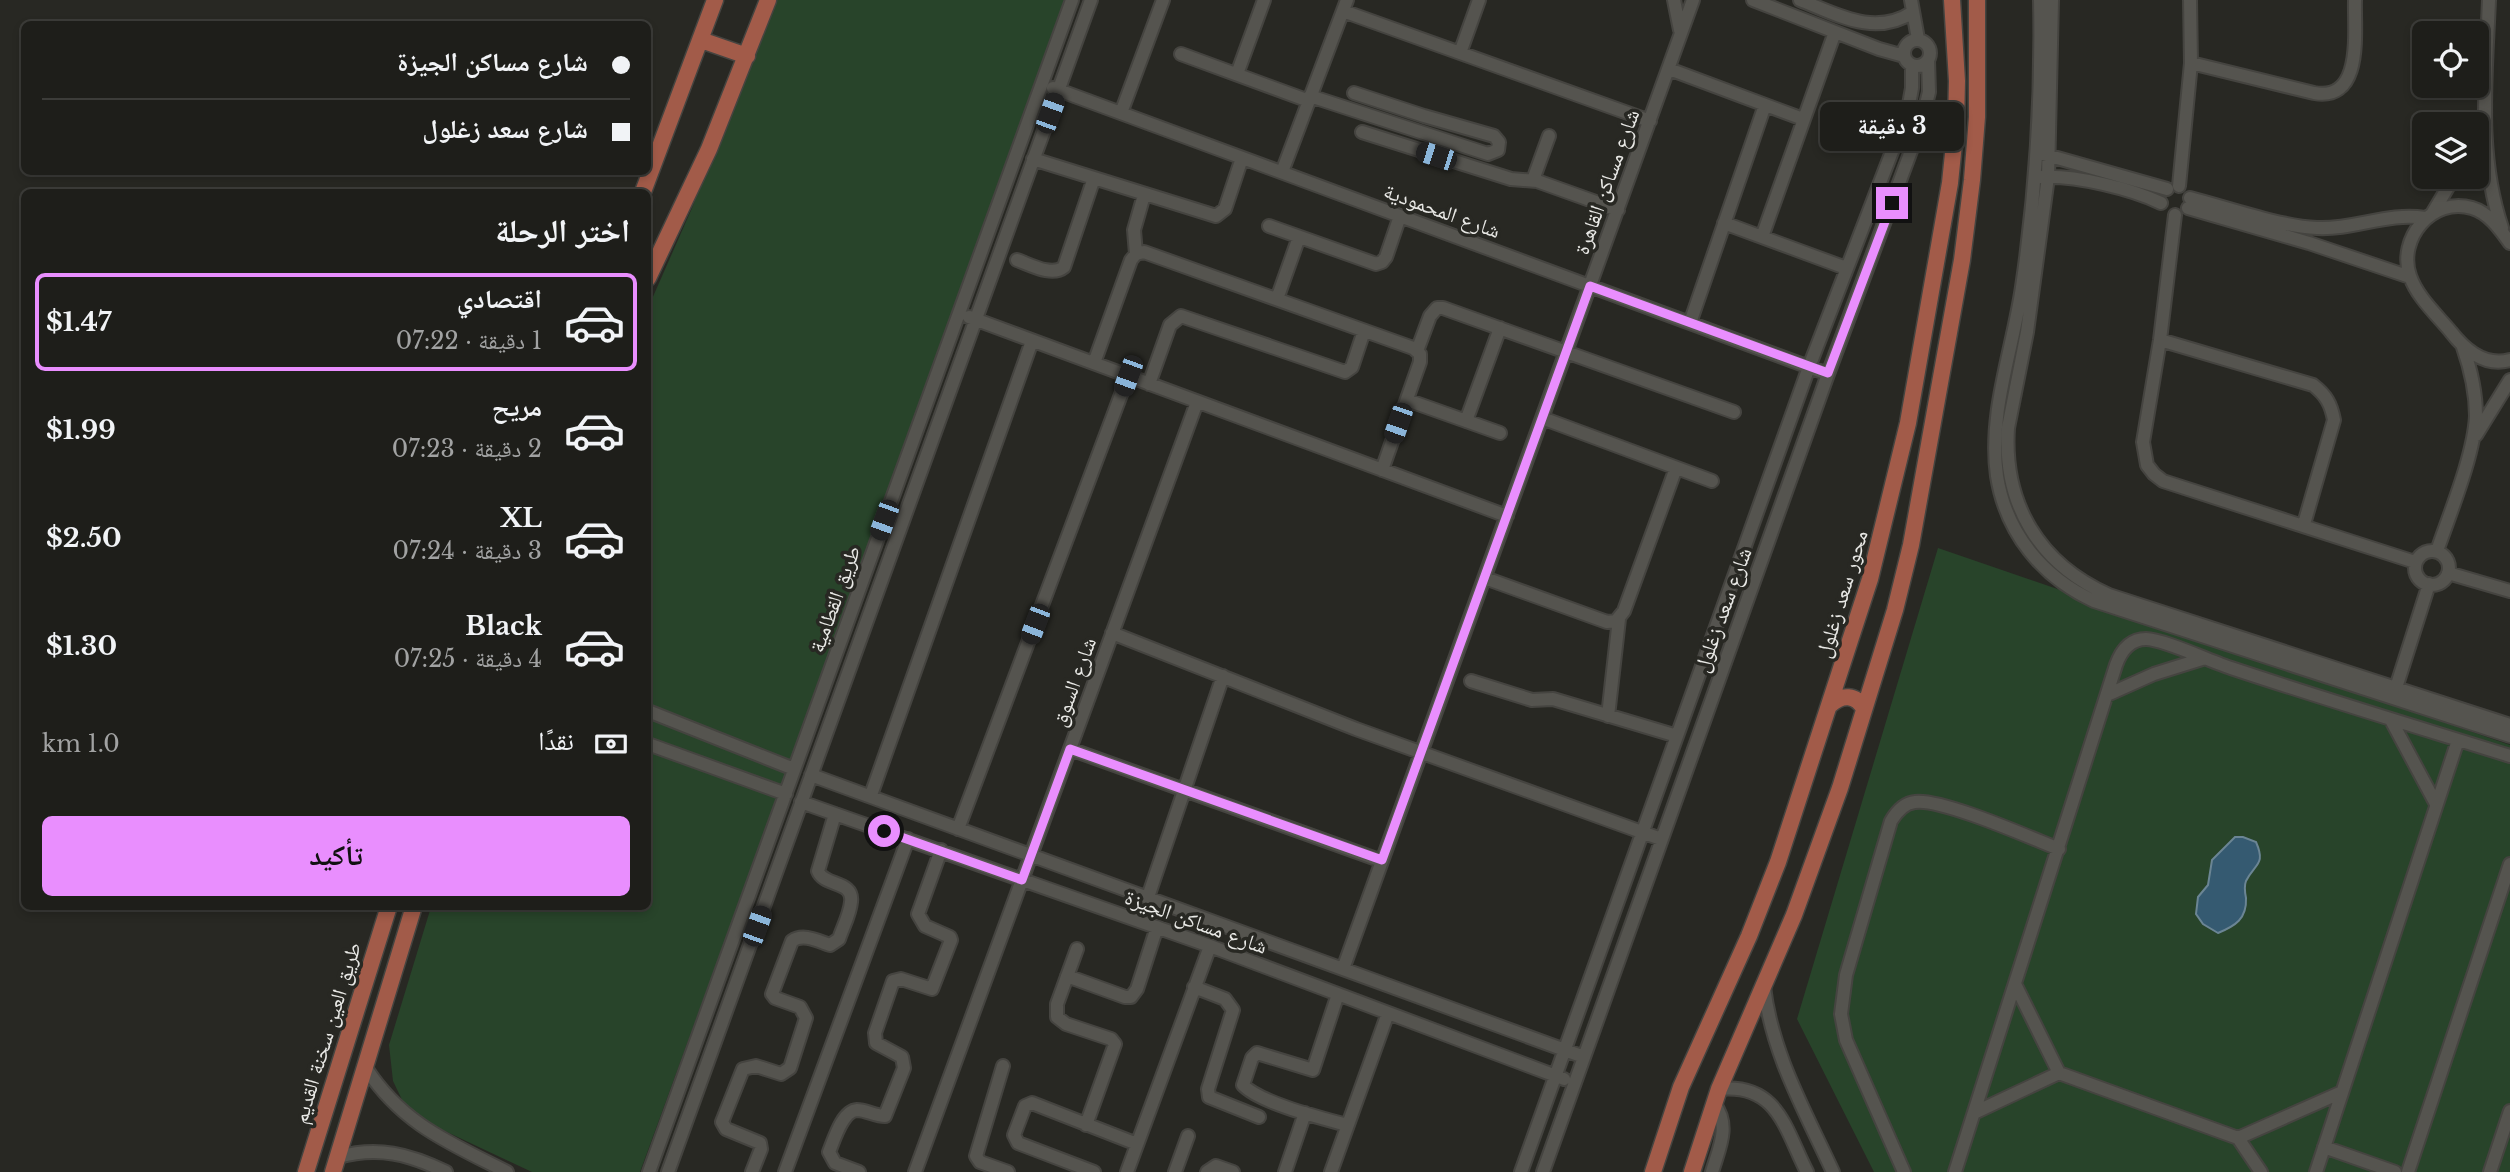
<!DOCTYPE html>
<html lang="ar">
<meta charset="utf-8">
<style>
:root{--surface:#1e1e1a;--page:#262723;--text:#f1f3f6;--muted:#a1a2a2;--line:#3c3c39;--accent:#e98efe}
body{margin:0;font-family:"Libre Baskerville","Noto Naskh Arabic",serif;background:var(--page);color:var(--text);direction:rtl;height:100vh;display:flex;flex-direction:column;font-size:26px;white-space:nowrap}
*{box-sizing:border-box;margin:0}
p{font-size:23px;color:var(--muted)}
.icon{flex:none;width:38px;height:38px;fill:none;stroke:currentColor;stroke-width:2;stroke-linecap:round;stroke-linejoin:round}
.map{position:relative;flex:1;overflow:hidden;direction:ltr}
.details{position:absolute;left:21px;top:189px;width:630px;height:721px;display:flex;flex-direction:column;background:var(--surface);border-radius:10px;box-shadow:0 4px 10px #0003,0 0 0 2px var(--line);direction:rtl}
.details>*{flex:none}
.hud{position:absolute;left:21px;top:21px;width:630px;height:154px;border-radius:10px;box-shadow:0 4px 10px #0003,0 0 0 2px var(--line);direction:rtl;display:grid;align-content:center;height:154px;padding:0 21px;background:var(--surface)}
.buttons{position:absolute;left:2412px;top:21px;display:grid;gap:14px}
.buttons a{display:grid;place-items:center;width:77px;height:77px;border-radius:10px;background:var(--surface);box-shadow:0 4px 10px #0003,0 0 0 2px var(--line);font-size:35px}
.end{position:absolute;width:32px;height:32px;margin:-16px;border:9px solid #e98efe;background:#111;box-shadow:0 0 0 4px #111}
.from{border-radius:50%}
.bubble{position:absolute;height:49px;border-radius:10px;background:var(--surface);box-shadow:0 4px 10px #0003,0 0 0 2px var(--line);font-size:23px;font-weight:700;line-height:49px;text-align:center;direction:rtl}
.car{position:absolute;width:21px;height:42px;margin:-21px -10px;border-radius:9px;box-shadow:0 0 5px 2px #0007;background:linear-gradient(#222 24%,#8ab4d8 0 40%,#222 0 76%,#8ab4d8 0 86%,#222 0)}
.hud b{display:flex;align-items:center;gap:24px;height:66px;font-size:26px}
.hud b+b{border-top:2px solid var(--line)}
.hud i{width:18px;height:18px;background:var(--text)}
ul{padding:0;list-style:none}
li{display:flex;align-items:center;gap:21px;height:98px;margin:0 14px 10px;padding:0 7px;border:4px solid transparent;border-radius:10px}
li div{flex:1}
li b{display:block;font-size:26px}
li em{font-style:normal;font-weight:700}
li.active{border-color:var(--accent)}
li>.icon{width:63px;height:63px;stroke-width:1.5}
h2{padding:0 21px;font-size:32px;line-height:84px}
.pay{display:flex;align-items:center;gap:18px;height:77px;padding:0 21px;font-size:26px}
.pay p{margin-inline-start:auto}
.button{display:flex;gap:14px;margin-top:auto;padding:14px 21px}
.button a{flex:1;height:80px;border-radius:10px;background:var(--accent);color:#111;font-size:28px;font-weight:700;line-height:80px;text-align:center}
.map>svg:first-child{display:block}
.green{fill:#28442a}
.water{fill:#355a71;stroke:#6b8594;stroke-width:2}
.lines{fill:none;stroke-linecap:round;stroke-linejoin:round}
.minor-casing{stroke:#454440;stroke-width:16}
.major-casing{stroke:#454440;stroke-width:19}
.minor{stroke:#55544f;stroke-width:12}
.major{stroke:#a25b49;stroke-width:16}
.route{stroke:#e98efe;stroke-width:9}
.labels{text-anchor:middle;stroke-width:7;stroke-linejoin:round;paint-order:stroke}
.street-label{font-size:21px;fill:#e9e9e6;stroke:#282823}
</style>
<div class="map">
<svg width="2510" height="1172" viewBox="0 0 2510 1172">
<rect width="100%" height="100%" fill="#282823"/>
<path class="green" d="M769 0H1070L640 1172H532L430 1124 405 1106 393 1081 389 1045 431 907 648 906V308L692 208Z
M1938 548 2510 745V1172H1874L1797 1019Z"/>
<path class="water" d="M2235 837H2243L2256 842C2266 865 2255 863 2246 881 2244 886 2245 893 2246 898 2247 919 2235 926 2218 933L2203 924 2196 914 2198 897 2208 885 2212 860Z"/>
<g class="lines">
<g class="minor-casing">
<path id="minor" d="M1674 0 1680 30
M1753 0 1879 49 1904 56
M1800 0C1838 15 1875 37 1913 12
M1911 0 1918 39
M2040 0C2042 96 2036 192 2022 287 2013 349 1988 413 1997 476 2006 533 2042 577 2094 601L2510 736
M2052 0 2048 177 2027 332 2008 428C2003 504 2039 564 2109 595L2510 725
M2489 0C2486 77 2477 154 2502 228
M1343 11 1650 121
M1904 53a13 13 0 1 1 26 0a13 13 0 1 1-26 0Z
M1460 53 1479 0
M1181 54 1309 101
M2191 63 2314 93C2364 102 2354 31 2355 0
M1669 69 1803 119
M1237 74 1264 0
M1053 88 1828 374
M1310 96 1488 154 1498 150 1499 142 1494 136 1424 116 1354 93
M1121 113 1163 0
M1362 132 1511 179 1537 181 1618 210
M2043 154 2167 189
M1033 159 1216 216 1225 209 1242 158
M1282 172 1347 0
M2042 177C2075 175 2132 189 2161 203
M1533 180 1549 136
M2179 186 2191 63 2190 0
M2190 198C2229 208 2278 226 2317 228 2354 230 2388 212 2425 218
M2188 208 2309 243 2410 277
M2432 214 2454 177
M2175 215 2160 340 2143 442 2147 465 2154 474 2163 481 2415 562
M1724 223 1846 268
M1269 226 1376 264 1382 262 1386 257 1400 216
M1762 237 1835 32
M2510 243C2500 229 2489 213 2472 208 2432 196 2397 239 2410 276 2417 297 2437 315 2451 332 2465 350 2485 367 2510 360
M1136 254 1134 230 1144 195
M1017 260C1031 265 1052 277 1064 267L1094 178
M1277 299 1299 237
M969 317 1507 516
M1690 323 1765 105
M2160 340 2313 385C2326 395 2331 404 2334 420L2304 524
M1417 351 1430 316 1437 308H1443L1734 412
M1094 363 1131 260 1136 254 1144 252 1413 348 1420 354V362L1382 470
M1149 384 1170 325 1181 316 1345 372 1352 367 1364 331
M1407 400 1500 433
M1542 418 1712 481
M1466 421 1500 328
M2476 435 2510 380
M2415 568a17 17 0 1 1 34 0a17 17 0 1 1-34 0Z
M2437 551C2450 513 2474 455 2476 416 2476 392 2471 370 2463 347
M2448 573 2510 591
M1485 578 1607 622 1616 621 1624 611 1676 468
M1112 633 1356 729 1661 839
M1471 681 1532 700 1553 699 1677 736
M2394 694 2429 584
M2107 695 2154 674 2202 659
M648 711 794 769
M1608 716 1619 619
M2391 720 2436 804
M648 744 786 794
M1070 749 1382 861
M811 775 1584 1057
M871 795 1032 341
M801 802 1210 946 1564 1079
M958 829 1128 376
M1148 897 1223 676
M1077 949 1057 1004V1017L1066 1024 1111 1039 1115 1044 1086 1125
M1343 969 1693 0
M1067 976 1125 997H1131L1137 989 1157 927
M2016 986 2059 1073 2238 1138 2261 1172
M1194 987 1225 999 1233 1010 1208 1089 1209 1097 1259 1117
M1764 987C1772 1054 1805 1111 1833 1172
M1338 994 1313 1070 1257 1053 1252 1058 1243 1085C1260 1103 1321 1118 1347 1125
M1003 1066 976 1156 980 1162 1008 1172
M366 1068C402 1124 450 1143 507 1172
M1719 1089C1778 1083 1785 1129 1807 1172
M1976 1112 2059 1073
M2238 1138 2342 1092
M2324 1147 2395 1172
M338 1157C378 1146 409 1154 446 1172
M649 1172 1072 0
M668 1172 1091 0
M752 1172 761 1149 760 1143 726 1129 722 1122 743 1069 756 1066 781 1074 790 1068 806 1018 800 1007 775 998 772 994 792 941C803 933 818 941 830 945L839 939C843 927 850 914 851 902 854 880 824 887 818 871L835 814
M785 1172 908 839
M859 1172 835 1163 829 1152C834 1140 842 1111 857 1110 866 1110 875 1116 885 1116L904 1068 902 1057 876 1043 875 1033 893 981 901 979 932 989 951 940 950 937 925 926 918 914 941 850
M915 1172 1197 402
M1094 1172 1018 1143 1014 1135 1025 1106 1032 1103 1137 1144
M1127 1172 1210 946
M1175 1172 1188 1136
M1207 1172 1216 1166 1233 1172
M1285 1172 1305 1113
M1331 1172 1388 1013
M1521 1172 1809 367 1908 110 1912 88V66
M1543 1172 1828 374 1921 124 1929 92 1928 60
M1712 1172C1719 1148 1731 1126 1714 1103
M1904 1172 1846 1040 1841 1014 1846 975 1891 821C1897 811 1904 803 1915 802 1941 798 2031 838 2059 849
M1955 1172 2116 665C2121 651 2130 639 2146 639 2163 639 2212 662 2231 668 2324 699 2417 727 2510 756
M2316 1172 2458 740
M2408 1172 2510 864
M2490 1172 2510 1111"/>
</g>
<g class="major-casing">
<path id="major" d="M701 40 747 56
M643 192 715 0
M648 278 709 149 768 0
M1830 705C1842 694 1856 694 1864 709
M306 1172 389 906
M333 1172 414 906
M1653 1172 1681 1087 1749 936 1778 862 1870 579 1908 423 1950 183 1956 124 1957 81 1952 0
M1692 1172 1719 1089 1794 915 1840 788 1895 610 1911 545 1962 260 1972 180 1977 117V0"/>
</g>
<use href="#minor" class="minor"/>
<use href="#major" class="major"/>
</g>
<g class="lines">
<path class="route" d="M884 831 1022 880 1070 749 1382 860 1590 286 1828 373 1892 203"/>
</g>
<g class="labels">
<g class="street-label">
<text transform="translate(1607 182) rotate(-70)" y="7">شارع مساكن القاهرة</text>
<text transform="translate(1442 211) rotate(20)" y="7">شارع المحمودية</text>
<text transform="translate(1842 594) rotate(-73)" y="7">محور سعد زغلول</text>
<text transform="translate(835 599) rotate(-70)" y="7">طريق القطامية</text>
<text transform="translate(1723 610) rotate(-70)" y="7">شارع سعد زغلول</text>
<text transform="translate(1074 682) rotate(-70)" y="7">شارع السوق</text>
<text transform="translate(1196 922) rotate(20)" y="7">شارع مساكن الجيزة</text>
<text transform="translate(327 1033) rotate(-73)" y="7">طريق العين سخنة القديم</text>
</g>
</g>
</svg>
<div class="buttons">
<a><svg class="icon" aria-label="locate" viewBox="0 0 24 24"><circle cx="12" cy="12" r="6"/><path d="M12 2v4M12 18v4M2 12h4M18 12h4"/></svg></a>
<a><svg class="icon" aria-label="layers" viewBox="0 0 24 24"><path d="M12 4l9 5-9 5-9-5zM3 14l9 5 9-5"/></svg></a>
</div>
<i class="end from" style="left:884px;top:831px"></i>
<i class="end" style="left:1892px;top:203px"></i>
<div class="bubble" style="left:1820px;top:102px;width:144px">3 دقيقة</div>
<i class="car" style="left:1050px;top:113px;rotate:20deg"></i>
<i class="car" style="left:1436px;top:156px;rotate:288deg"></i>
<i class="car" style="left:1128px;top:376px;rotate:200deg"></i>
<i class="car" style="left:1398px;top:423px;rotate:199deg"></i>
<i class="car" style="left:884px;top:520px;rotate:200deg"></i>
<i class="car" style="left:1035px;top:624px;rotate:201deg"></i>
<i class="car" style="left:757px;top:926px;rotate:20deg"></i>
<div class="hud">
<b><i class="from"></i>شارع مساكن الجيزة</b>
<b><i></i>شارع سعد زغلول</b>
</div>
<section class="details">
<h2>اختر الرحلة</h2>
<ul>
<li class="active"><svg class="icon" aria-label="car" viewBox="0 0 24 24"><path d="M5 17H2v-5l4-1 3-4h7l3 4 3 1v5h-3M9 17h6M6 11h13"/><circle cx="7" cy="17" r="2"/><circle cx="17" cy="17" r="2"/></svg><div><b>اقتصادي</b><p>1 دقيقة · 07:22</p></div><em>$1.47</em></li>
<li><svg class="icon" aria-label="car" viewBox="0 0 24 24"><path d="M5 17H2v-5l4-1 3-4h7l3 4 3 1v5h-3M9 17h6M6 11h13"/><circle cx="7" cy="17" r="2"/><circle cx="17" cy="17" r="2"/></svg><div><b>مريح</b><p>2 دقيقة · 07:23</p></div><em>$1.99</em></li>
<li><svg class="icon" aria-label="car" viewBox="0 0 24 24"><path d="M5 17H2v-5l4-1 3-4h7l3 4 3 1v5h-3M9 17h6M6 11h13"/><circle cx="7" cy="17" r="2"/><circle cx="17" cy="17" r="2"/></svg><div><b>XL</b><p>3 دقيقة · 07:24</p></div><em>$2.50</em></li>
<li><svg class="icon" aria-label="car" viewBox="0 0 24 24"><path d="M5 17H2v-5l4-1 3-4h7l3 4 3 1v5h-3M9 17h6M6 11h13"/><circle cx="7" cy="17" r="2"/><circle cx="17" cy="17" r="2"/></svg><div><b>Black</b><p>4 دقيقة · 07:25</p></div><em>$1.30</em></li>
</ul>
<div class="pay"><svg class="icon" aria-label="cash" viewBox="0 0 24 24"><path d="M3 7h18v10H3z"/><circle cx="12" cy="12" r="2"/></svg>نقدًا<p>1.0 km</p></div>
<div class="button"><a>تأكيد</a></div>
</section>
</div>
